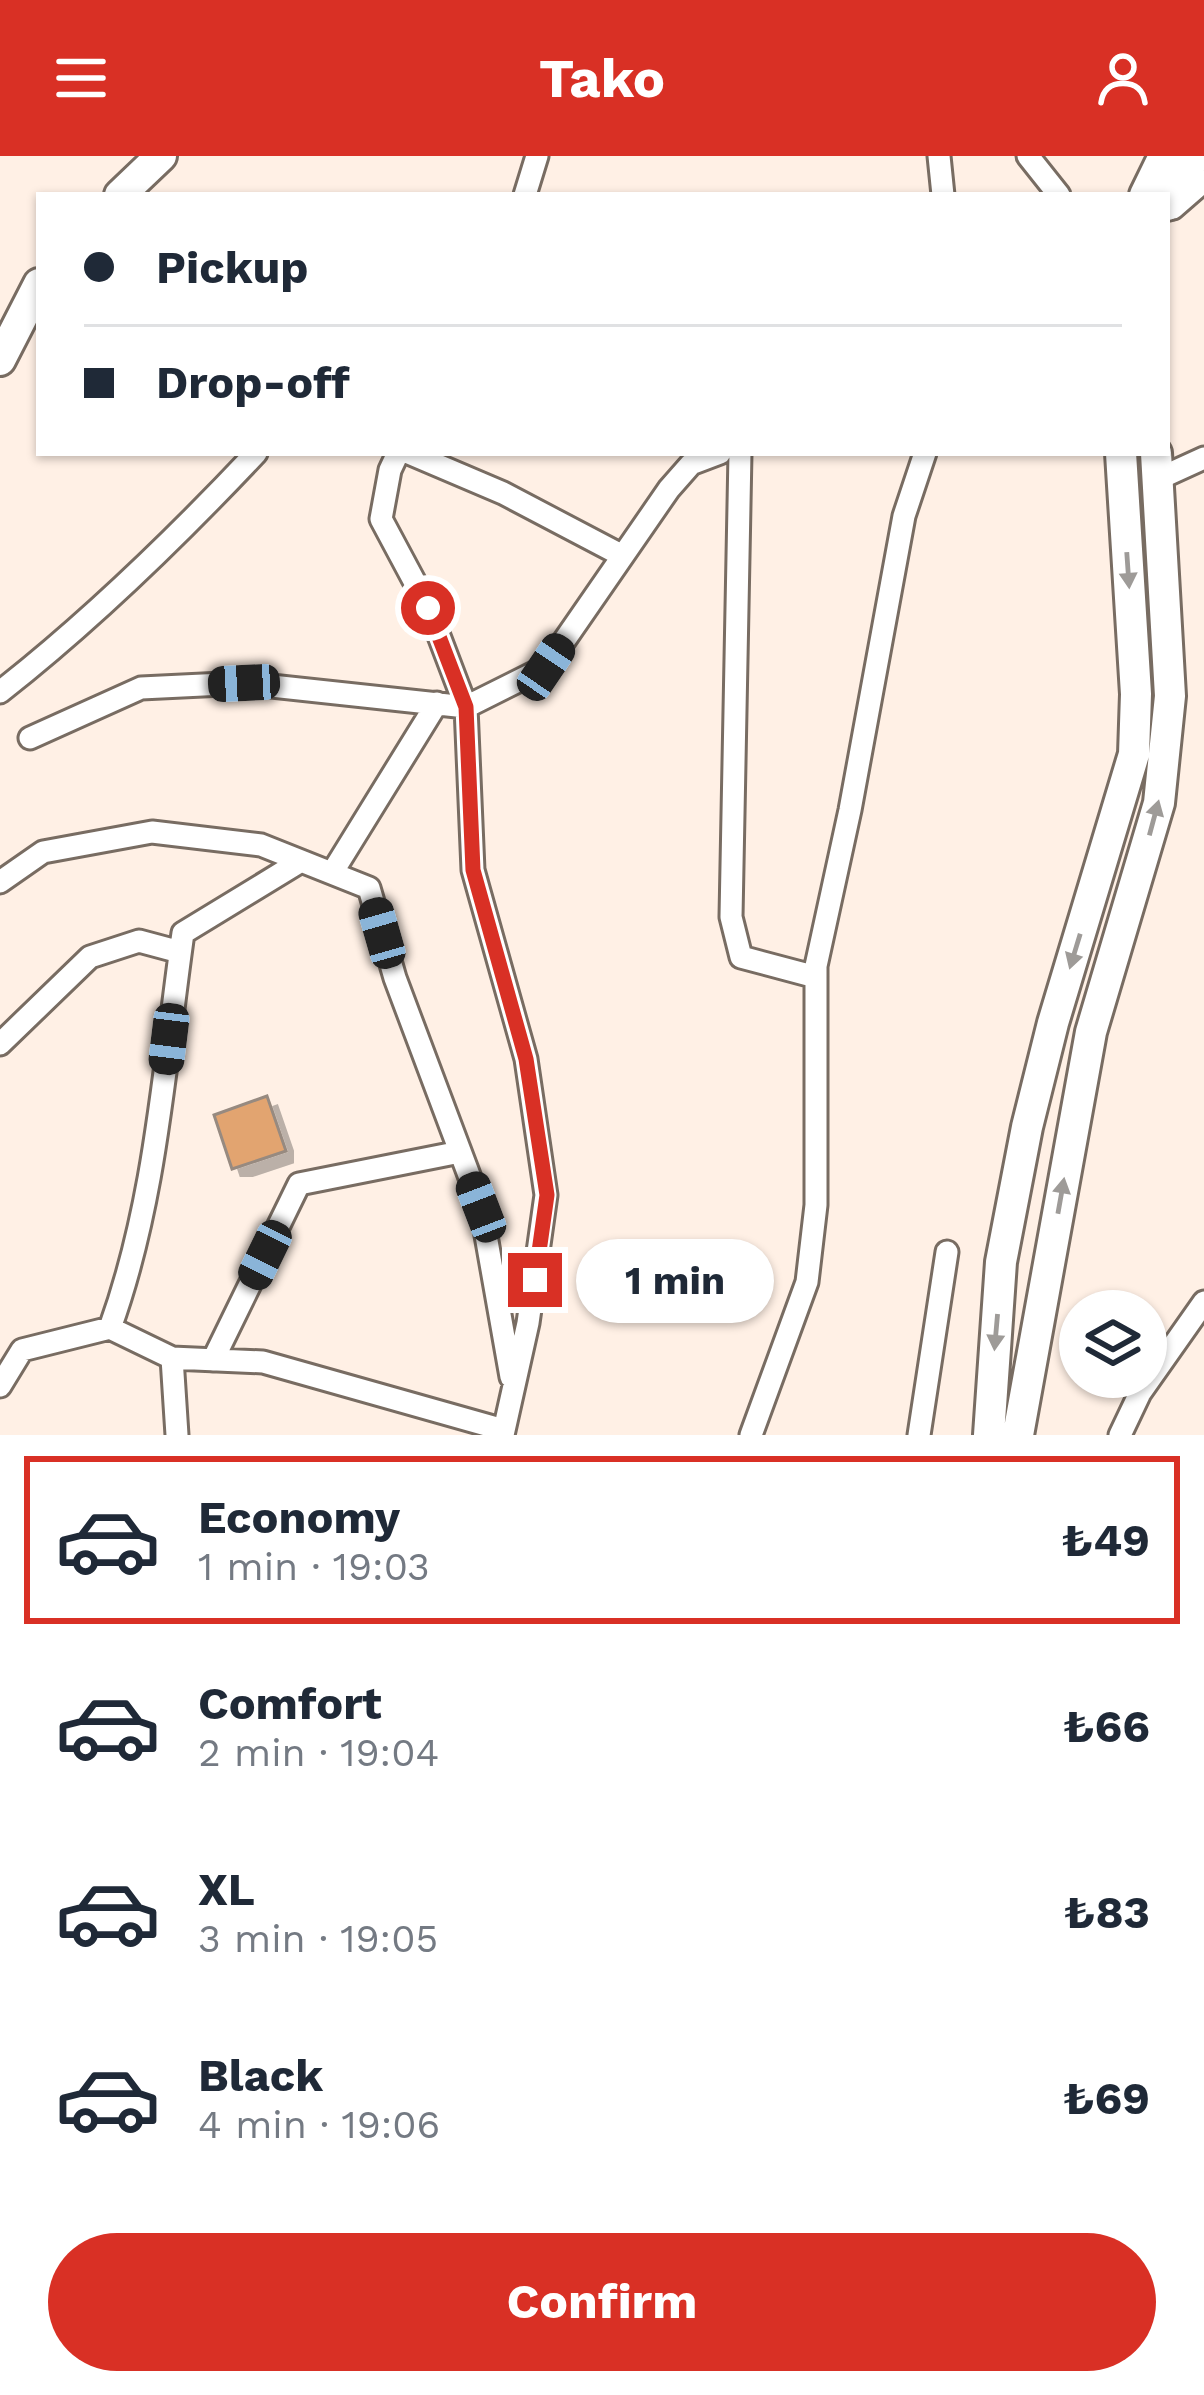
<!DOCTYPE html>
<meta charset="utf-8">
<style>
:root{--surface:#fff;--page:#f6f6f7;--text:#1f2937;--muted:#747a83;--line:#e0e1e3;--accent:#d93025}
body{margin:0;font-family:"Work Sans",sans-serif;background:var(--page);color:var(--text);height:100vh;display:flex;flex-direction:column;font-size:45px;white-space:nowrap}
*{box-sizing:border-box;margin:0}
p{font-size:39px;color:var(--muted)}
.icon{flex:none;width:66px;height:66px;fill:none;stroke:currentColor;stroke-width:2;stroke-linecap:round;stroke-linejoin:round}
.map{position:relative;height:1279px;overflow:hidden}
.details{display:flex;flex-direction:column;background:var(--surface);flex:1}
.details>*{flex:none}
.guide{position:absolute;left:36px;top:36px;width:1134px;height:264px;border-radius:0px;box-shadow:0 3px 9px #0004;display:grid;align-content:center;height:264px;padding:0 48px;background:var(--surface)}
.fabs{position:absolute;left:1059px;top:1134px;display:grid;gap:24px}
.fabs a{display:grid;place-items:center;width:108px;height:108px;border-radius:50%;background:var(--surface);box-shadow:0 3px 9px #0004;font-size:60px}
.end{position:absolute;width:54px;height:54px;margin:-27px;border:15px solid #d93025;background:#fff;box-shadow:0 0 0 6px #fff}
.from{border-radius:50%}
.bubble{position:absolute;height:84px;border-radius:42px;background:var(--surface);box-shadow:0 3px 9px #0004;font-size:39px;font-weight:700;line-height:84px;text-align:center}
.car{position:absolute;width:36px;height:72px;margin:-36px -18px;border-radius:15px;box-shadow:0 0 9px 3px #0007;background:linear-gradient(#222 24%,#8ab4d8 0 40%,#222 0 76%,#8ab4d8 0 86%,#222 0)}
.guide b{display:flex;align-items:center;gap:42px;height:114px;font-size:45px}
.guide b+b{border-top:3px solid var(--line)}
.guide i{width:30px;height:30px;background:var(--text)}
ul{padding:21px 0 0;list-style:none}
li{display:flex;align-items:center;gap:36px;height:168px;margin:0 24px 18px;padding:0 24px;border:6px solid transparent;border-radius:0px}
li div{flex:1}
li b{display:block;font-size:45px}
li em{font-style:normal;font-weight:700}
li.active{border-color:var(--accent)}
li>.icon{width:108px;height:108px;stroke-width:1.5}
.cta{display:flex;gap:24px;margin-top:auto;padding:24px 48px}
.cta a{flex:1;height:138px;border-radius:72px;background:var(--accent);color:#fff;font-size:48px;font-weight:700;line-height:138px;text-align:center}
header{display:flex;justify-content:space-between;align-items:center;height:156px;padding:0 48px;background:var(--accent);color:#fff;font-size:54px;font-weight:700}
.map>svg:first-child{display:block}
.building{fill:#e2a470;stroke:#978a80;stroke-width:3;filter:url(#shadow)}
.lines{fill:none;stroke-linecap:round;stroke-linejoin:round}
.street-casing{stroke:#786c62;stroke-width:27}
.secondary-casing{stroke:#786c62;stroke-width:36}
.street{stroke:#fff;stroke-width:21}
.secondary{stroke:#fff;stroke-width:30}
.oneway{fill:#9e9b98}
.route{stroke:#d93025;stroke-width:15}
</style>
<header><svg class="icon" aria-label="menu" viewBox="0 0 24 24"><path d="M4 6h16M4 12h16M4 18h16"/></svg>Tako<svg class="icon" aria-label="person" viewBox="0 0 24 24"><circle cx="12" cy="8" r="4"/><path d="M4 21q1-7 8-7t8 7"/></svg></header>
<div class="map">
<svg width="1204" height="1279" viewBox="0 0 1204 1279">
<defs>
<filter id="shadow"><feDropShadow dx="10" dy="10" stdDeviation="0" flood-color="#0004"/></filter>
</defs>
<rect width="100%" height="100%" fill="#fff0e5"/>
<path class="building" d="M267 940 286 995 232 1013 214 959Z"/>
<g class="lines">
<g class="street-casing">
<path id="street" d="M939 0 943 39
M1028 0 1059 39
M525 39 537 0
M1173 52 1204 25
M398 297 390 314 381 363 428 451 466 551 473 714 526 903 546 1039 528 1167 503 1279
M409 297 503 337 621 399
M740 297 731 761 741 801 816 821
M1158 323 1204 302
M0 536C93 463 175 383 256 297
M30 582 141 532 244 527 466 551 546 511 669 333 691 308 720 297
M332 717 437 547
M0 726 43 696 152 676 261 689 369 732 395 822 481 1051 511 1221
M0 888 90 801 139 785 180 796
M172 1202 263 1206 504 1274
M213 1204 299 1028 460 996
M0 1230 22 1194 110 1172
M177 1279 172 1202 110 1172C156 1045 164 910 183 777L301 705
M751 1279 807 1126 816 1049V810L850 654 904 360 925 297
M919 1279 947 1096
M1120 1279 1140 1237 1204 1146"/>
</g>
<g class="secondary-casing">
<path id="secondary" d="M120 39 161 0
M1145 39 1164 0
M1167 49 1195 0
M0 204 39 128
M989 1279 1001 1106 1027 971 1053 867 1134 598 1136 538 1121 297
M1018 1279 1091 876 1159 647 1170 540 1156 297"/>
</g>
<use href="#street" class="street"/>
<use href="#secondary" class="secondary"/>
</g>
<defs><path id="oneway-solid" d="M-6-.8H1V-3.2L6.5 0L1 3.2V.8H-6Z" transform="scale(3)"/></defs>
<g class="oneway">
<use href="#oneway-solid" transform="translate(1128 414) rotate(86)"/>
<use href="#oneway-solid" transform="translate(1154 662) rotate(-75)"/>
<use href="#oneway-solid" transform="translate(1075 795) rotate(107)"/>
<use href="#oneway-solid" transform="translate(1061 1040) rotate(-80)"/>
<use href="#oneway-solid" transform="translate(996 1176) rotate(95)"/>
</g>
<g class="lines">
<path class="route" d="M428 452 466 551 473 714 526 903 547 1039 535 1124"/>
</g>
</svg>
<div class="fabs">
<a><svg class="icon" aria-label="layers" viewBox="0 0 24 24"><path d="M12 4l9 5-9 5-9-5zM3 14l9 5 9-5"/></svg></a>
</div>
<i class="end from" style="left:428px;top:452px"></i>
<i class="end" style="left:535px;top:1124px"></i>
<div class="bubble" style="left:576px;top:1083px;width:198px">1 min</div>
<i class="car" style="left:546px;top:511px;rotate:34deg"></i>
<i class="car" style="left:244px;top:527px;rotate:267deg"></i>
<i class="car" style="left:382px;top:777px;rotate:344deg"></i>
<i class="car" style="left:169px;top:883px;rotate:187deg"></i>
<i class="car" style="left:481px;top:1051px;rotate:339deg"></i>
<i class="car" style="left:265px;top:1099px;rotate:206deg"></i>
<div class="guide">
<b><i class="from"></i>Pickup</b>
<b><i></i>Drop-off</b>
</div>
</div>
<section class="details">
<ul>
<li class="active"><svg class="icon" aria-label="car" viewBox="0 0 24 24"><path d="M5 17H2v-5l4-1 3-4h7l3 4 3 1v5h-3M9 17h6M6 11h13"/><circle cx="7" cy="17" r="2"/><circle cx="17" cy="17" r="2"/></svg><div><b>Economy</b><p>1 min · 19:03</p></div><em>₺49</em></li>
<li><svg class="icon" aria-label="car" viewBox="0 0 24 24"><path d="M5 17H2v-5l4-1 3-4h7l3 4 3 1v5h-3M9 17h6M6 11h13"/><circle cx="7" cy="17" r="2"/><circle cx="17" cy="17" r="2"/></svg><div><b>Comfort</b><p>2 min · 19:04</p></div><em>₺66</em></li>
<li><svg class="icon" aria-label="car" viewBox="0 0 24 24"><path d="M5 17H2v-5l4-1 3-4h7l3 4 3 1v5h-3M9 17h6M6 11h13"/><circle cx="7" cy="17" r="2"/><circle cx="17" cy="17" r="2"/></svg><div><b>XL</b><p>3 min · 19:05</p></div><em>₺83</em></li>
<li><svg class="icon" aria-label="car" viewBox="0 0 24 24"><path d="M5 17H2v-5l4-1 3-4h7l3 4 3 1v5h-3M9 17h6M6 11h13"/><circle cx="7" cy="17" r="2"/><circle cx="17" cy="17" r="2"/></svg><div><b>Black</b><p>4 min · 19:06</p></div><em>₺69</em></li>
</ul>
<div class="cta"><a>Confirm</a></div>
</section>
